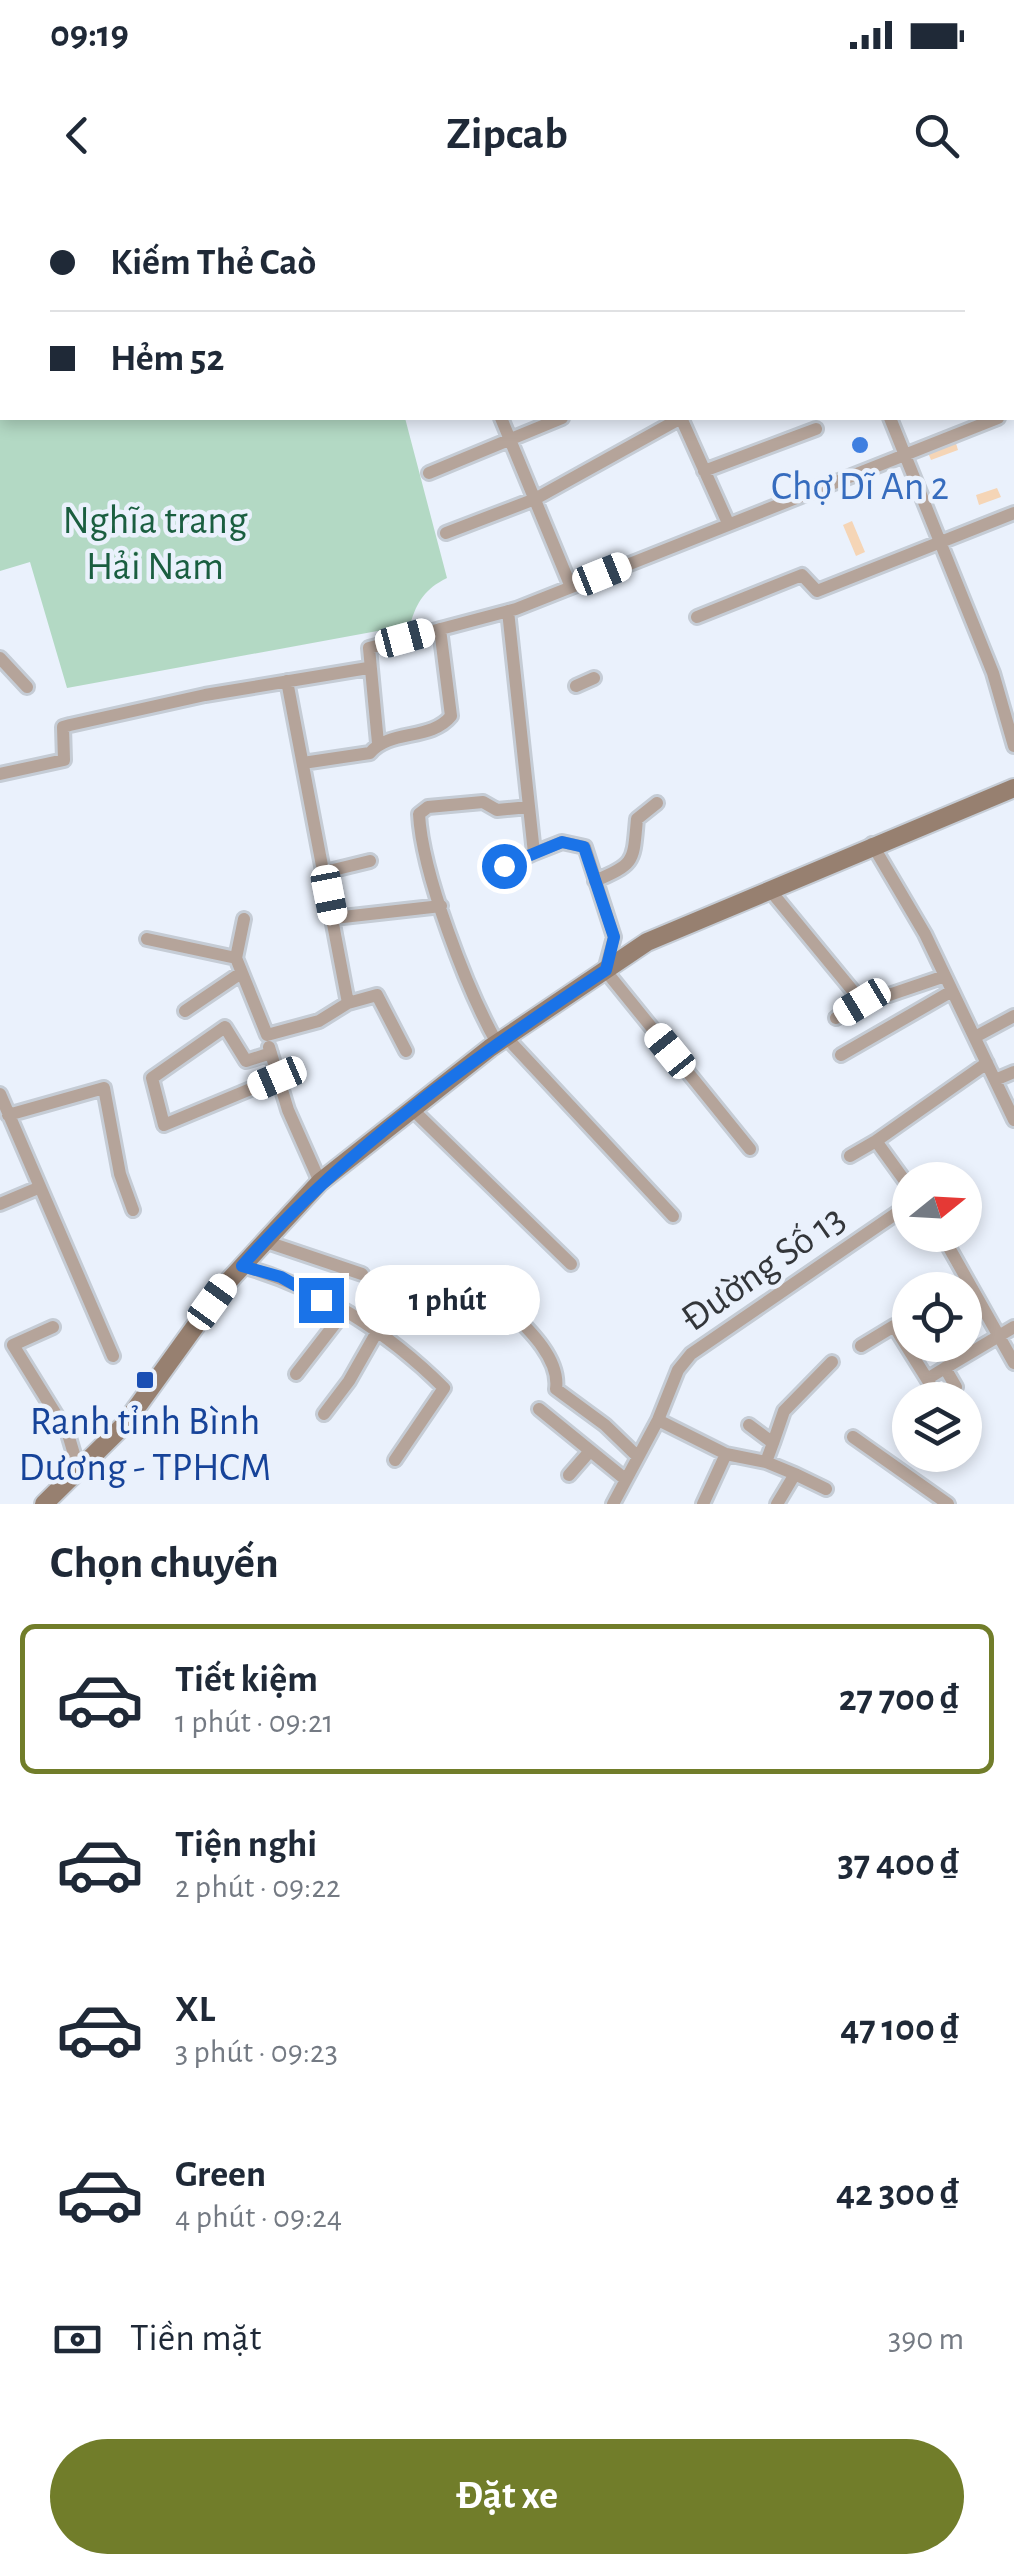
<!DOCTYPE html>
<html lang="vi">
<meta charset="utf-8">
<style>
:root{--surface:#fff;--page:#f6f6f7;--text:#1f2937;--muted:#747a83;--line:#e0e1e3;--accent:#717d2a}
body{margin:0;font-family:"Alegreya Sans",sans-serif;background:var(--page);color:var(--text);height:100vh;display:flex;flex-direction:column;font-size:38px;white-space:nowrap}
*{box-sizing:border-box;margin:0}
p{font-size:32px;color:var(--muted)}
.icon{flex:none;width:55px;height:55px;fill:none;stroke:currentColor;stroke-width:2;stroke-linecap:round;stroke-linejoin:round}
.map{position:relative;height:1304px;overflow:hidden}
.sheet{display:flex;flex-direction:column;background:var(--surface);flex:1}
.sheet>*{flex:none}
.guide{position:absolute;left:0px;top:0px;width:1015px;height:220px;box-shadow:0 5px 15px #0003;display:grid;align-content:center;height:220px;padding:0 50px;background:var(--surface)}
.needle{width:65px;rotate:72deg}
.controls{position:absolute;left:892px;top:962px;display:grid;gap:20px}
.controls a{display:grid;place-items:center;width:90px;height:90px;border-radius:50%;background:var(--surface);box-shadow:0 5px 15px #0003;font-size:50px}
.end{position:absolute;width:45px;height:45px;margin:-22px;border:12px solid #1a73e8;background:#fff;box-shadow:0 0 0 5px #fff}
.from{border-radius:50%}
.bubble{position:absolute;height:70px;border-radius:35px;background:var(--surface);box-shadow:0 5px 15px #0003;font-size:32px;font-weight:700;line-height:70px;text-align:center}
.car{position:absolute;width:30px;height:60px;margin:-30px -15px;border-radius:12px;box-shadow:0 0 8px 2px #0007;background:linear-gradient(#fff 24%,#345 0 40%,#fff 0 76%,#345 0 86%,#fff 0)}
.guide b{display:flex;align-items:center;gap:35px;height:95px;font-size:38px}
.guide b+b{border-top:2px solid var(--line)}
.guide i{width:25px;height:25px;background:var(--text)}
ul{padding:0;list-style:none}
li{display:flex;align-items:center;gap:30px;height:150px;margin:0 20px 15px;padding:0 30px;border:5px solid transparent;border-radius:15px}
li div{flex:1}
li b{display:block;font-size:38px}
li em{font-style:normal;font-weight:700}
li.active{border-color:var(--accent)}
li>.icon{width:90px;height:90px;stroke-width:1.5}
h2{padding:0 50px;font-size:45px;line-height:120px}
.pay{display:flex;align-items:center;gap:25px;height:110px;padding:0 50px;font-size:38px}
.pay p{margin-inline-start:auto}
.primary-button{display:flex;gap:20px;margin-top:auto;padding:20px 50px}
.primary-button a{flex:1;height:115px;border-radius:60px;background:var(--accent);color:#fff;font-size:40px;font-weight:700;line-height:115px;text-align:center}
.status{display:flex;justify-content:space-between;align-items:center;height:70px;padding:0 50px;background:var(--surface);direction:ltr}
.status svg{height:28px;fill:currentColor}
header{display:flex;justify-content:space-between;align-items:center;height:130px;padding:0 50px;background:var(--surface);font-size:45px;font-weight:700}
.map>svg:first-child{display:block}
.green{fill:#b3d9c4}
.building{fill:#f5d5b6}
.lines{fill:none;stroke-linecap:round;stroke-linejoin:round}
.minor-casing{stroke:#c5ccd5;stroke-width:18}
.secondary-casing{stroke:#c5ccd5;stroke-width:22}
.minor{stroke:#b5a49a;stroke-width:12}
.secondary{stroke:#978070;stroke-width:18}
.route{stroke:#1a73e8;stroke-width:12}
.shop-dot{fill:#3f7fe0;stroke:#eaf1fc;stroke-width:4}
.transit-dot{fill:#1a4fb4;stroke:#eaf1fc;stroke-width:4}
.labels{text-anchor:middle;stroke-width:9;stroke-linejoin:round;paint-order:stroke}
.shop-label{font-size:40px;fill:#366cbe;stroke:#eaf1fc}
.park-label{font-size:40px;fill:#1a5e40;stroke:#eaf1fc}
.street-label{font-size:40px;fill:#33363a;stroke:#eaf1fc}
.transit-label{font-size:40px;fill:#164399;stroke:#eaf1fc}
</style>
<div class="status"><b>09:19</b><svg viewBox="0 0 49 12"><path d="M0 12V9h3v3zM5 12V6h3v6zM10 12V3h3v9zM15 12V0h3v12zM26 1h20v11H26zM47 4h2v5h-2z"/></svg></div>
<header><svg class="icon" aria-label="back" viewBox="0 0 24 24"><path d="M15 5l-7 7 7 7"/></svg>Zipcab<svg class="icon" aria-label="search" viewBox="0 0 24 24"><circle cx="10" cy="10" r="6"/><path d="M15 15l6 6"/></svg></header>
<div class="map">
<svg width="1014" height="1304" viewBox="0 0 1014 1304">
<rect width="100%" height="100%" fill="#eaf1fc"/>
<path class="green" d="M0 0H688L2 2V218H405L447 378C425 389 417 401 410 425L67 488 30 362 0 371Z"/>
<path class="building" d="M955 240 958 250 931 260 927 250Z
M997 288 1001 297 979 305 976 295Z
M852 321 865 352 856 356 843 325Z"/>
<g class="lines">
<g class="minor-casing">
<path id="minor" d="M815 0 819 2
M930 0 931 2
M776 2 781 0
M854 2 866 0
M1012 83 1014 82
M1012 201 1014 205
M501 218 571 387
M890 218 993 473 1014 546
M704 271 816 229
M429 273 562 218
M446 333 535 299 681 218 728 323
M508 411 534 653 562 642 585 647 614 737 605 770 750 949
M697 417 802 375 817 391 1014 313
M0 458 27 487
M576 486 594 478
M378 543 369 448 516 409 998 218
M303 563 370 553C390 529 431 541 451 516L440 429
M0 574 64 560 63 527 70 525 205 495 368 468
M872 644 925 734 1014 920
M504 667 534 653
M325 672 370 661
M595 681C636 663 633 662 637 619L657 603
M769 689 862 802 836 818
M334 718 441 706
M147 739 236 758 267 835 319 821 348 803 287 481
M236 758 244 719
M889 795 945 776
M348 803 377 795 406 851
M185 811 241 773
M506 837 673 1016
M975 837 1014 816
M497 843C467 790 422 673 419 614L428 607 483 602 497 610 529 607
M269 847 288 910 320 982
M271 853 246 861 225 827 152 878 164 925 277 878
M841 855 952 791
M995 880 1014 872
M0 894 113 1156
M412 909 571 1064
M8 915 104 888 120 974 133 1010
M850 956 876 941
M910 988 876 941 987 863
M0 1004 38 988
M264 1041 362 1074
M947 1044 1014 1163
M242 1066C318 1087 388 1132 444 1188L395 1260
M496 1097C518 1120 561 1154 556 1189L605 1225 636 1255
M53 1127 13 1145 68 1234 79 1271
M861 1146 894 1126 927 1179
M296 1174 344 1112
M956 1187 945 1168 1014 1127
M939 1200 927 1179 945 1168
M539 1209 625 1279
M324 1214 349 1181 378 1130
M658 1220 726 1254 766 1262 795 1274 777 1304
M749 1225 773 1243 766 1262
M853 1237 948 1304
M773 1243 784 1211 832 1162
M795 1274 826 1289
M569 1275 590 1251
M613 1304 658 1220 678 1170 691 1154 910 1004
M703 1304 726 1254"/>
</g>
<g class="secondary-casing">
<path id="secondary" d="M44 1304 124 1225 225 1085 320 982 490 848 647 742 1014 588"/>
</g>
<use href="#minor" class="minor"/>
<use href="#secondary" class="secondary"/>
</g>
<g class="lines">
<path class="route" d="M321 1100 281 1077 242 1066C346 948 475 857 606 770L614 737 584 647 562 642 504 666"/>
</g>
<circle class="shop-dot" cx="860" cy="245" r="10"/>
<rect class="transit-dot" x="135" y="1170" width="20" height="20" rx="5"/>
<g class="labels">
<g class="shop-label">
<text x="860" y="299">Chợ Dĩ An 2</text>
</g>
<g class="park-label">
<text x="155" y="333">Nghĩa trang<tspan x="155" dy="46">Hải Nam</tspan></text>
</g>
<g class="street-label">
<text transform="translate(762 1067) rotate(-35)" y="14">Đường Số 13</text>
</g>
<g class="transit-label">
<text x="145" y="1234">Ranh tỉnh Bình<tspan x="145" dy="46">Dương - TPHCM</tspan></text>
</g>
</g>
</svg>
<div class="controls">
<a><svg class="needle" viewBox="-14 -14 28 28"><path d="M0-13l5 13h-10z" fill="#e53935"/><path d="M0 13l5-13h-10z" fill="#747a83"/></svg></a>
<a><svg class="icon" aria-label="locate" viewBox="0 0 24 24"><circle cx="12" cy="12" r="6"/><path d="M12 2v4M12 18v4M2 12h4M18 12h4"/></svg></a>
<a><svg class="icon" aria-label="layers" viewBox="0 0 24 24"><path d="M12 4l9 5-9 5-9-5zM3 14l9 5 9-5"/></svg></a>
</div>
<i class="end from" style="left:504px;top:666px"></i>
<i class="end" style="left:321px;top:1100px"></i>
<div class="bubble" style="left:355px;top:1065px;width:185px">1 phút</div>
<i class="car" style="left:602px;top:374px;rotate:68deg"></i>
<i class="car" style="left:405px;top:438px;rotate:75deg"></i>
<i class="car" style="left:329px;top:695px;rotate:169deg"></i>
<i class="car" style="left:862px;top:802px;rotate:239deg"></i>
<i class="car" style="left:670px;top:851px;rotate:321deg"></i>
<i class="car" style="left:277px;top:878px;rotate:247deg"></i>
<i class="car" style="left:212px;top:1102px;rotate:36deg"></i>
<div class="guide">
<b><i class="from"></i>Kiếm Thẻ Caò</b>
<b><i></i>Hẻm 52</b>
</div>
</div>
<section class="sheet">
<h2>Chọn chuyến</h2>
<ul>
<li class="active"><svg class="icon" aria-label="car" viewBox="0 0 24 24"><path d="M5 17H2v-5l4-1 3-4h7l3 4 3 1v5h-3M9 17h6M6 11h13"/><circle cx="7" cy="17" r="2"/><circle cx="17" cy="17" r="2"/></svg><div><b>Tiết kiệm</b><p>1 phút · 09:21</p></div><em>27 700 ₫</em></li>
<li><svg class="icon" aria-label="car" viewBox="0 0 24 24"><path d="M5 17H2v-5l4-1 3-4h7l3 4 3 1v5h-3M9 17h6M6 11h13"/><circle cx="7" cy="17" r="2"/><circle cx="17" cy="17" r="2"/></svg><div><b>Tiện nghi</b><p>2 phút · 09:22</p></div><em>37 400 ₫</em></li>
<li><svg class="icon" aria-label="car" viewBox="0 0 24 24"><path d="M5 17H2v-5l4-1 3-4h7l3 4 3 1v5h-3M9 17h6M6 11h13"/><circle cx="7" cy="17" r="2"/><circle cx="17" cy="17" r="2"/></svg><div><b>XL</b><p>3 phút · 09:23</p></div><em>47 100 ₫</em></li>
<li><svg class="icon" aria-label="car" viewBox="0 0 24 24"><path d="M5 17H2v-5l4-1 3-4h7l3 4 3 1v5h-3M9 17h6M6 11h13"/><circle cx="7" cy="17" r="2"/><circle cx="17" cy="17" r="2"/></svg><div><b>Green</b><p>4 phút · 09:24</p></div><em>42 300 ₫</em></li>
</ul>
<div class="pay"><svg class="icon" aria-label="cash" viewBox="0 0 24 24"><path d="M3 7h18v10H3z"/><circle cx="12" cy="12" r="2"/></svg>Tiền mặt<p>390 m</p></div>
<div class="primary-button"><a>Đặt xe</a></div>
</section>
